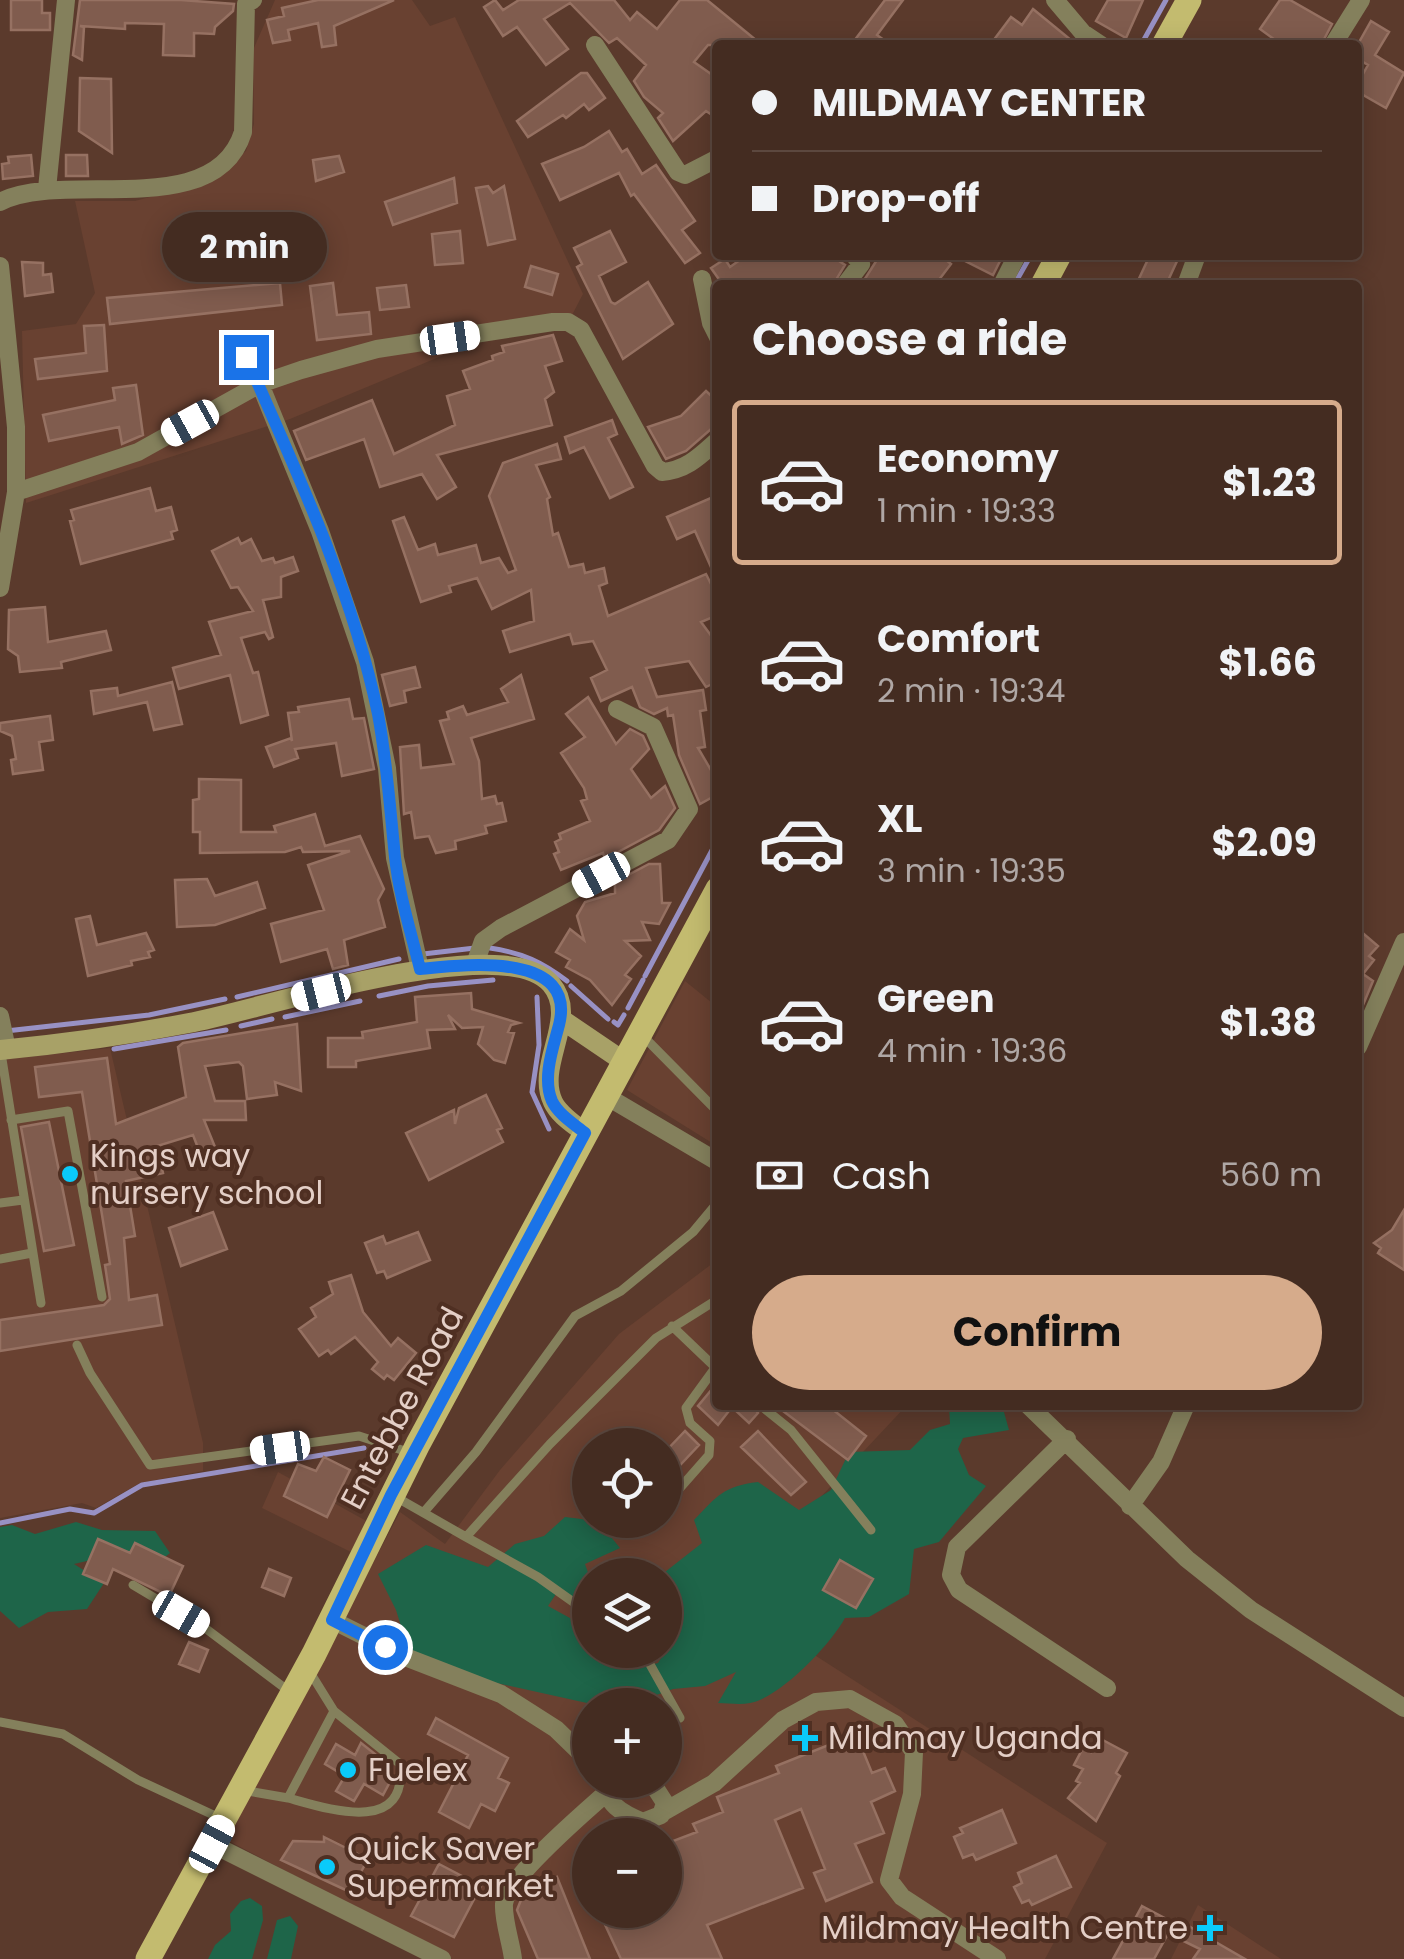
<!DOCTYPE html>
<meta charset="utf-8">
<style>
:root{--surface:#442c21;--page:#4e382e;--text:#f1f3f6;--muted:#afa7a5;--line:#5c483f;--accent:#d6ab8b}
body{margin:0;font-family:Poppins,sans-serif;background:var(--page);color:var(--text);height:100vh;display:flex;flex-direction:column;font-size:38px;white-space:nowrap}
*{box-sizing:border-box;margin:0}
p{font-size:32px;color:var(--muted)}
.icon{flex:none;width:55px;height:55px;fill:none;stroke:currentColor;stroke-width:2;stroke-linecap:round;stroke-linejoin:round}
.map{position:relative;flex:1;overflow:hidden}
.details{position:absolute;left:712px;top:280px;width:650px;height:1130px;display:flex;flex-direction:column;background:var(--surface);border-radius:10px;box-shadow:0 5px 25px #0003,0 0 0 2px var(--line)}
.details>*{flex:none}
.top-card{position:absolute;left:712px;top:40px;width:650px;height:220px;border-radius:10px;box-shadow:0 5px 25px #0003,0 0 0 2px var(--line);display:grid;align-content:center;height:220px;padding:0 40px;background:var(--surface)}
.controls{position:absolute;left:572px;top:1428px;display:grid;gap:20px}
.controls a{display:grid;place-items:center;width:110px;height:110px;border-radius:50%;background:var(--surface);box-shadow:0 5px 25px #0003,0 0 0 2px var(--line);font-size:50px}
.end{position:absolute;width:45px;height:45px;margin:-22px;border:12px solid #1a73e8;background:#fff;box-shadow:0 0 0 5px #fff}
.from{border-radius:50%}
.bubble{position:absolute;height:70px;border-radius:35px;background:var(--surface);box-shadow:0 5px 25px #0003,0 0 0 2px var(--line);font-size:32px;font-weight:700;line-height:70px;text-align:center}
.car{position:absolute;width:30px;height:60px;margin:-30px -15px;border-radius:12px;box-shadow:0 0 8px 2px #0007;background:linear-gradient(#fff 24%,#345 0 40%,#fff 0 76%,#345 0 86%,#fff 0)}
.top-card b{display:flex;align-items:center;gap:35px;height:95px;font-size:38px}
.top-card b+b{border-top:2px solid var(--line)}
.top-card i{width:25px;height:25px;background:var(--text)}
ul{padding:0;list-style:none}
li{display:flex;align-items:center;gap:30px;height:165px;margin:0 20px 15px;padding:0 20px;border:5px solid transparent;border-radius:10px}
li div{flex:1}
li b{display:block;font-size:38px}
li em{font-style:normal;font-weight:700}
li.active{border-color:var(--accent)}
li>.icon{width:90px;height:90px;stroke-width:1.5}
h2{padding:0 40px;font-size:45px;line-height:120px}
.pay{display:flex;align-items:center;gap:25px;height:110px;padding:0 40px;font-size:38px}
.pay p{margin-inline-start:auto}
.primary-button{display:flex;gap:20px;margin-top:auto;padding:20px 40px}
.primary-button a{flex:1;height:115px;border-radius:60px;background:var(--accent);color:#111;font-size:40px;font-weight:700;line-height:115px;text-align:center}
.map>svg:first-child{display:block}
.built{fill:#694131;fill-rule:evenodd}
.green{fill:#1e6549}
.lines{fill:none;stroke-linecap:round;stroke-linejoin:round}
.stream{stroke:#9891c4;stroke-width:5}
.building{fill:#805c4e;stroke:#967162;stroke-width:2.5}
.service{stroke:#84805c;stroke-width:9}
.minor{stroke:#84805c;stroke-width:18}
.secondary{stroke:#a8a167;stroke-width:20}
.primary{stroke:#c3bb6f;stroke-width:25}
.route{stroke:#1a73e8;stroke-width:12}
.poi-dot{fill:#0acafa;stroke:#4f2f22;stroke-width:4}
.labels{text-anchor:middle;stroke-width:8;stroke-linejoin:round;paint-order:stroke}
.poi-label{font-size:32px;fill:#e4cfc7;stroke:#4f2f22;text-anchor:start}
.street-label{font-size:32px;fill:#e4cfc7;stroke:#4f2f22}
</style>
<div class="map">
<svg width="1404" height="1959" viewBox="0 0 1404 1959">
<rect width="100%" height="100%" fill="#5b3a2c"/>
<path class="built" d="M275 0H412L430 26 455 17 583 294 571 317 480 340 290 419 26 503 22 331 76 324 95 293 75 201H135L212 180 246 151 254 124 253 50Z
M685 981 717 1007V1146L627 1090Z
M110 1048 203 1443V1471L140 1483 96 1508 82 1503 0 1518V1060Z
M717 1260 718 1405H907L726 1598 1107 1843 1045 1959H452L227 1840 400 1512 445 1544 500 1470 619 1334ZM590 1445H665V1520H590ZM590 1575H665V1650H590ZM590 1705H665V1780H590ZM590 1835H665V1910H590Z
M278 1472 370 1523 355 1554 262 1508Z
M1198 1905 1281 1959H1171Z"/>
<path class="green" d="M949 1405H1002L1009 1430 963 1438 958 1449 969 1475 986 1486 939 1542 914 1549 909 1594 869 1617 845 1618C830 1645 781 1697 750 1703 740 1705 728 1703 718 1703L736 1672 705 1686 673 1689 629 1705H596L488 1681 410 1655 396 1610 378 1574 426 1545 488 1567 515 1544 544 1536 565 1517 598 1521 620 1548 585 1564 590 1578V1607L556 1594 548 1606 590 1629V1650H631L643 1667 658 1663C683 1624 693 1614 665 1572L702 1543 694 1520C717 1496 724 1486 758 1482L799 1510 831 1490 849 1452 910 1450 930 1430 950 1424Z
M76 1522 102 1530 155 1531 170 1553 136 1580 104 1557 74 1564 104 1583 87 1609 48 1612 19 1628 0 1611V1527L12 1525 35 1534Z
M250 1898 262 1906 263 1920 252 1959H208L215 1945 231 1931 230 1914 241 1901Z
M290 1916 298 1926 291 1959H267L277 1920Z"/>
<g class="lines">
<path class="stream" d="M1141 45 1166 0
M1014 285 1031 255
M490 948C523 953 542 962 567 981
M423 954 475 948
M645 976 718 839
M571 986 608 1019
M379 996 428 986 493 980
M237 997 399 959
M537 997 539 1045 532 1092 549 1129
M628 1008 643 980
M285 1017 360 1001
M614 1022 618 1025 624 1015
M241 1026 272 1019
M6 1031 149 1015 225 999
M114 1049 226 1030
M0 1523 70 1509 94 1513 142 1485 364 1448"/>
</g>
<path class="building" d="M11 0H42V13H50V30H11Z
M80 0H181L234 4 233 11 215 27 214 34 194 33V56L163 55 164 24 125 23V29L80 26 84 27 82 60 73 55Z
M318 0H394L334 26 336 45 322 47 318 23 288 30 290 40 273 43 267 20 284 16 282 8Z
M495 0 503 10 519 0H614L630 20 637 12 657 29 680 0H707L762 45H708L694 62 718 79V119L706 111 673 141 658 118 663 113 644 97 634 81 646 65 617 38 609 43 570 3 544 19 568 49 546 65 517 27 503 36 484 7Z
M885 0H903L877 35 891 45H851Z
M1108 0H1143L1126 38 1096 21Z
M1280 0H1290L1332 24 1321 45H1282L1260 29Z
M1033 9 1077 45H990L1011 17 1022 25Z
M1371 21 1389 32 1375 55 1404 73 1386 108 1358 92V83L1368 65 1358 59V45H1348L1351 40 1358 44Z
M581 73H587L605 98 589 110 584 104 566 118 563 115 528 137 517 121Z
M80 78 111 79 112 153 79 131Z
M609 131 622 152 627 149 642 174 656 165 695 221 682 230 700 253 685 263 634 194 631 196 619 173 560 200 542 164 584 147Z
M31 155 33 176 3 179 2 164 9 163 8 157Z
M66 155H87L88 176H66Z
M339 156 344 172 316 181 313 160Z
M454 178 457 203 393 225 385 202Z
M488 186 493 193 504 186 515 239 488 245 476 188Z
M460 231 463 263 435 265 432 234Z
M610 231 626 262 599 276 611 302 615 304 648 282 673 324 623 359 577 267 582 264 574 248Z
M747 255H830L845 265 833 285H723L711 268 725 259 730 267Z
M880 255H940L951 264 935 285H861Z
M953 255H1003L993 275Z
M1150 255 1178 259 1166 285H1136Z
M22 262 43 263V275L51 274 53 292 25 296Z
M531 266 558 274 552 295 525 287Z
M280 283 282 305 110 324 107 298Z
M333 283 337 315 369 312 371 334 317 340 310 286Z
M406 285 409 307 380 310 377 288Z
M104 325 107 371 38 379 35 359 86 353 84 326Z
M553 335 562 361 545 366 554 392 545 399 552 425 437 455 456 487 437 499 422 474 380 487 364 439 306 460 294 431 372 400 394 454 455 425 447 396 470 389 463 371 493 360 492 356 504 352 502 346Z
M136 385 143 435 122 444 119 427 49 441 43 415 115 400 113 388Z
M706 391 718 402V423L686 451 666 459 648 427 681 416Z
M612 420 617 434 608 438 633 487 610 498 584 447 570 453 565 437Z
M557 444 561 459 536 465 550 497 547 499 553 535 558 533 569 567 583 564 585 573 604 568 607 583 599 586 608 616 706 574 718 598V615L701 622 718 645V681L706 687 689 661 646 668 657 697 703 690 706 710 700 711 705 747 698 748 718 782V794L700 804 679 755 673 715 668 716 667 708 654 714 640 707 632 687 601 701 591 678 607 670 593 641 573 644 570 634 510 652 503 631 534 621 531 590 492 609 477 578 449 586 451 592 421 602 393 521 404 517 418 550 435 544 438 555 476 545 481 563 499 558 508 573 516 570 489 496 503 463Z
M150 488 156 511 171 507 177 530 171 532 173 539 81 564 70 521 74 520 71 510Z
M718 495V583L695 531 677 539 667 517Z
M238 538 241 544 251 539 262 561 273 558 275 563 293 557 298 571 281 577V597L263 600 273 637 269 639 265 632 241 638 253 673 258 672 268 715 241 723 230 675 179 689 173 668 221 655 209 622 253 611 238 587 231 588 212 551Z
M45 607 48 642 106 631 111 650 61 662 62 668 20 672 18 656 8 649 9 610Z
M415 667 420 687 404 691 406 702 390 706 382 675Z
M521 675 534 719 471 738 479 761 482 799 495 796 497 804 502 803 506 821 485 826 487 833 455 841 456 849 436 853 429 836 415 838 411 812 404 814 400 747 419 745 421 768 454 764 440 721 449 719 447 712 463 706 467 715 508 702 501 689Z
M172 682 182 724 154 730 147 702 94 714 91 691 117 688 118 696Z
M588 697 616 744 630 729 643 736 649 749 631 769 651 798 665 786 675 808 659 830 605 859 603 853 561 870 554 854 559 852 555 842 561 839 559 834 590 821 581 801 587 799 584 788 561 753 585 737 566 714Z
M349 699 353 719 364 718 374 769 342 776 336 743 295 749 298 758 274 767 266 747 291 738 292 741 288 713 299 712 298 707Z
M50 716 53 740 39 742 43 770 13 774 11 760 16 759 12 736 0 731V723Z
M199 779 241 780V832H276L274 826 315 814 325 846 360 836 384 889 378 900 385 927 344 940 348 965 333 969 327 949 281 962 271 924 324 910 308 865 350 851 303 852 301 847 285 852 200 853V832H193V800L199 799Z
M649 864H660L662 903H670L659 924 642 922 650 940 625 941 641 956 625 975 631 979 612 1005 590 980 566 967 570 960 556 952 570 929 584 940 577 916 585 902 615 893V882Z
M207 879 215 896 257 882 265 908 215 925 177 927 175 880Z
M90 916 97 945 146 933 154 950 148 952 150 957 131 961 132 965 88 976 76 919Z
M1358 929 1378 946 1369 956 1374 960 1363 974 1373 981 1358 1017Z
M471 993 472 1009 519 1023 511 1025 508 1032 514 1033 505 1063 494 1060 478 1044 483 1027 462 1028 448 1015 455 1029 427 1030 430 1048 356 1061V1067H328V1038H363L362 1032 417 1022 415 997Z
M297 1024 301 1091 275 1082 277 1095 247 1099 243 1066 239 1062 205 1066 215 1101H245L246 1120H204L215 1147 200 1153 193 1135 157 1146 163 1173 126 1181 135 1236 124 1238 129 1300 157 1295 162 1325 0 1351V1320L104 1305 110 1299 105 1265 110 1264 82 1092 39 1097 35 1067 107 1058 116 1124 186 1097 178 1047 183 1043Z
M486 1095 502 1128 497 1130 503 1142 429 1180 406 1133 454 1110 455 1124 459 1108Z
M49 1122 74 1245 44 1251 21 1127Z
M1404 1210V1270L1378 1253 1381 1248 1374 1243 1392 1230Z
M213 1212 227 1249 181 1266 169 1228Z
M418 1232 430 1260 387 1278 384 1271 377 1273 365 1243 383 1236 386 1244Z
M351 1275 363 1312 391 1346 398 1338 416 1353 394 1380 387 1375 384 1379 372 1369 378 1362 355 1337 331 1354 328 1350 319 1356 299 1329 316 1317 311 1308 333 1294 329 1282Z
M718 1382V1405H752L758 1413 749 1423 732 1407 718 1425 698 1406Z
M775 1405H827L866 1436 848 1460Z
M685 1431 699 1445 665 1481V1452Z
M758 1431 806 1482 791 1495 741 1447Z
M324 1457 350 1470 327 1517 284 1496 298 1464 316 1471Z
M98 1539 130 1553 135 1543 183 1566 169 1596 113 1569 107 1584 83 1574Z
M840 1560 873 1579 856 1608 823 1590Z
M269 1569 291 1578 284 1596 262 1587Z
M189 1642 208 1650 199 1672 179 1664Z
M436 1718 508 1758 498 1778 509 1783 495 1811 481 1804 469 1828 439 1812 468 1755 428 1734Z
M856 1734 872 1773 885 1768 895 1791 871 1802 884 1833 855 1844 872 1882 826 1901 814 1873 825 1869 801 1809 775 1820 803 1888 707 1925 722 1959H621L600 1914 609 1910H665V1844L697 1832 693 1824 723 1812 717 1797 779 1773 776 1766Z
M1099 1738 1127 1753 1116 1773 1120 1776 1096 1821 1068 1798 1080 1783 1076 1781 1083 1769 1074 1765 1083 1748 1091 1752Z
M361 1743 380 1758 376 1765 391 1774V1780L383 1795 364 1784 354 1801 336 1791 345 1776 325 1764 336 1744 355 1755Z
M1002 1810 1016 1843 976 1860 973 1854 963 1858 954 1837 963 1833 960 1828Z
M324 1837 368 1859 350 1892 281 1860 293 1841 324 1842Z
M1056 1856 1071 1887 1032 1905 1029 1900 1022 1903 1014 1887 1022 1883 1018 1873Z
M439 1864 481 1886 454 1937 411 1916Z
M557 1877 590 1959H538L517 1910 525 1890Z
M1142 1906 1174 1923 1154 1959H1113Z
M1177 1919 1207 1937 1245 1959H1193L1200 1949 1169 1934Z"/>
<g class="lines">
<path class="service" d="M238 337 260 384
M644 1037 718 1112
M1 1053 41 1303
M11 1120 68 1111 102 1297
M0 1203 23 1200
M0 1259 32 1253
M672 1326 717 1369
M77 1345 90 1373 150 1465 359 1436 411 1453
M760 1405 791 1430 871 1530
M394 1496 466 1537 550 1444 656 1338 718 1299
M665 1505 709 1455 710 1441 690 1423 686 1408 715 1368
M424 1512 476 1452 575 1316 621 1291 693 1232 718 1202
M466 1537 538 1577 590 1614
M133 1585 205 1628 290 1692
M636 1650 647 1659 680 1718
M0 1722 63 1734 138 1780 222 1819
M242 1790 288 1798 334 1711 308 1669
M288 1798C328 1809 408 1836 400 1764L334 1711"/>
<path class="minor" d="M1055 0 1083 33 1101 45
M595 45 678 172 685 175 718 158
M1333 45 1361 0
M47 189 66 0
M0 202C64 169 215 223 243 132L246 4 253 0
M0 266 16 427V492L0 588
M702 279 711 323 718 337
M845 285 861 264 854 255
M1002 285 1017 255
M1186 285 1197 255
M260 384 320 531 365 662 387 768 395 858 420 969
M16 492 138 452 260 384 301 370 377 349 553 322H568L581 330 655 466 662 472C687 470 700 456 718 440
M475 964 483 941 501 928 668 840 689 809 653 727 617 709
M0 1016 7 1049
M1358 1047 1404 942
M606 1096 718 1162
M1028 1405 1187 1559 1251 1610 1404 1708
M1067 1439 957 1547 951 1575 959 1590 1107 1688
M1130 1506 1161 1462 1186 1405
M332 1620 408 1658 501 1694 556 1729 590 1762
M606 1780C605 1805 622 1813 643 1822L661 1815 665 1803 656 1789 640 1780
M665 1811 714 1783 783 1720 816 1702 850 1699 895 1724 914 1752 912 1794 889 1880 902 1897 997 1959
M212 1844 442 1959
M513 1959C511 1942 503 1920 504 1904 507 1878 584 1813 605 1794"/>
<path class="secondary" d="M561 1019 623 1061
M0 1050C63 1044 127 1035 189 1023 257 1011 503 928 551 984 580 1018 535 1064 553 1102 559 1115 574 1124 585 1133"/>
<path class="primary" d="M1164 45 1189 0
M1043 285 1059 255
M148 1959 314 1654 418 1444 718 889"/>
</g>
<g class="lines">
<path class="route" d="M246 357C297 472 352 590 378 714 387 762 390 809 395 857 399 895 411 932 420 969 461 965 578 950 559 1025 553 1048 542 1078 552 1101 558 1114 574 1124 585 1133L391 1495 332 1620 385 1647"/>
</g>
<g class="poi-dot">
<circle cx="70" cy="1174" r="10"/>
<path d="M800 1723h10v10h10v10h-10v10h-10v-10h-10v-10h10z"/>
<circle cx="348" cy="1770" r="10"/>
<circle cx="327" cy="1867" r="10"/>
<path d="M1205 1913h10v10h10v10h-10v10h-10v-10h-10v-10h10z"/>
</g>
<g class="labels">
<g class="poi-label">
<text x="90" y="1167">Kings way<tspan x="90" dy="37">nursery school</tspan></text>
<text x="828" y="1749">Mildmay Uganda</text>
<text x="368" y="1781">Fuelex</text>
<text x="347" y="1860">Quick Saver<tspan x="347" dy="37">Supermarket</tspan></text>
<text x="1188" y="1939" text-anchor="end">Mildmay Health Centre</text>
</g>
<g class="street-label">
<text transform="translate(402 1408) rotate(-62)" y="11">Entebbe Road</text>
</g>
</g>
</svg>
<div class="controls">
<a><svg class="icon" aria-label="locate" viewBox="0 0 24 24"><circle cx="12" cy="12" r="6"/><path d="M12 2v4M12 18v4M2 12h4M18 12h4"/></svg></a>
<a><svg class="icon" aria-label="layers" viewBox="0 0 24 24"><path d="M12 4l9 5-9 5-9-5zM3 14l9 5 9-5"/></svg></a>
<a>+</a>
<a>−</a>
</div>
<i class="end from" style="left:385px;top:1647px"></i>
<i class="end" style="left:246px;top:357px"></i>
<div class="bubble" style="left:162px;top:212px;width:165px">2 min</div>
<i class="car" style="left:450px;top:338px;rotate:82deg"></i>
<i class="car" style="left:190px;top:423px;rotate:241deg"></i>
<i class="car" style="left:601px;top:875px;rotate:242deg"></i>
<i class="car" style="left:321px;top:992px;rotate:256deg"></i>
<i class="car" style="left:280px;top:1448px;rotate:262deg"></i>
<i class="car" style="left:181px;top:1614px;rotate:120deg"></i>
<i class="car" style="left:212px;top:1844px;rotate:28deg"></i>
<div class="top-card">
<b><i class="from"></i>MILDMAY CENTER</b>
<b><i></i>Drop-off</b>
</div>
<section class="details">
<h2>Choose a ride</h2>
<ul>
<li class="active"><svg class="icon" aria-label="car" viewBox="0 0 24 24"><path d="M5 17H2v-5l4-1 3-4h7l3 4 3 1v5h-3M9 17h6M6 11h13"/><circle cx="7" cy="17" r="2"/><circle cx="17" cy="17" r="2"/></svg><div><b>Economy</b><p>1 min · 19:33</p></div><em>$1.23</em></li>
<li><svg class="icon" aria-label="car" viewBox="0 0 24 24"><path d="M5 17H2v-5l4-1 3-4h7l3 4 3 1v5h-3M9 17h6M6 11h13"/><circle cx="7" cy="17" r="2"/><circle cx="17" cy="17" r="2"/></svg><div><b>Comfort</b><p>2 min · 19:34</p></div><em>$1.66</em></li>
<li><svg class="icon" aria-label="car" viewBox="0 0 24 24"><path d="M5 17H2v-5l4-1 3-4h7l3 4 3 1v5h-3M9 17h6M6 11h13"/><circle cx="7" cy="17" r="2"/><circle cx="17" cy="17" r="2"/></svg><div><b>XL</b><p>3 min · 19:35</p></div><em>$2.09</em></li>
<li><svg class="icon" aria-label="car" viewBox="0 0 24 24"><path d="M5 17H2v-5l4-1 3-4h7l3 4 3 1v5h-3M9 17h6M6 11h13"/><circle cx="7" cy="17" r="2"/><circle cx="17" cy="17" r="2"/></svg><div><b>Green</b><p>4 min · 19:36</p></div><em>$1.38</em></li>
</ul>
<div class="pay"><svg class="icon" aria-label="cash" viewBox="0 0 24 24"><path d="M3 7h18v10H3z"/><circle cx="12" cy="12" r="2"/></svg>Cash<p>560 m</p></div>
<div class="primary-button"><a>Confirm</a></div>
</section>
</div>
